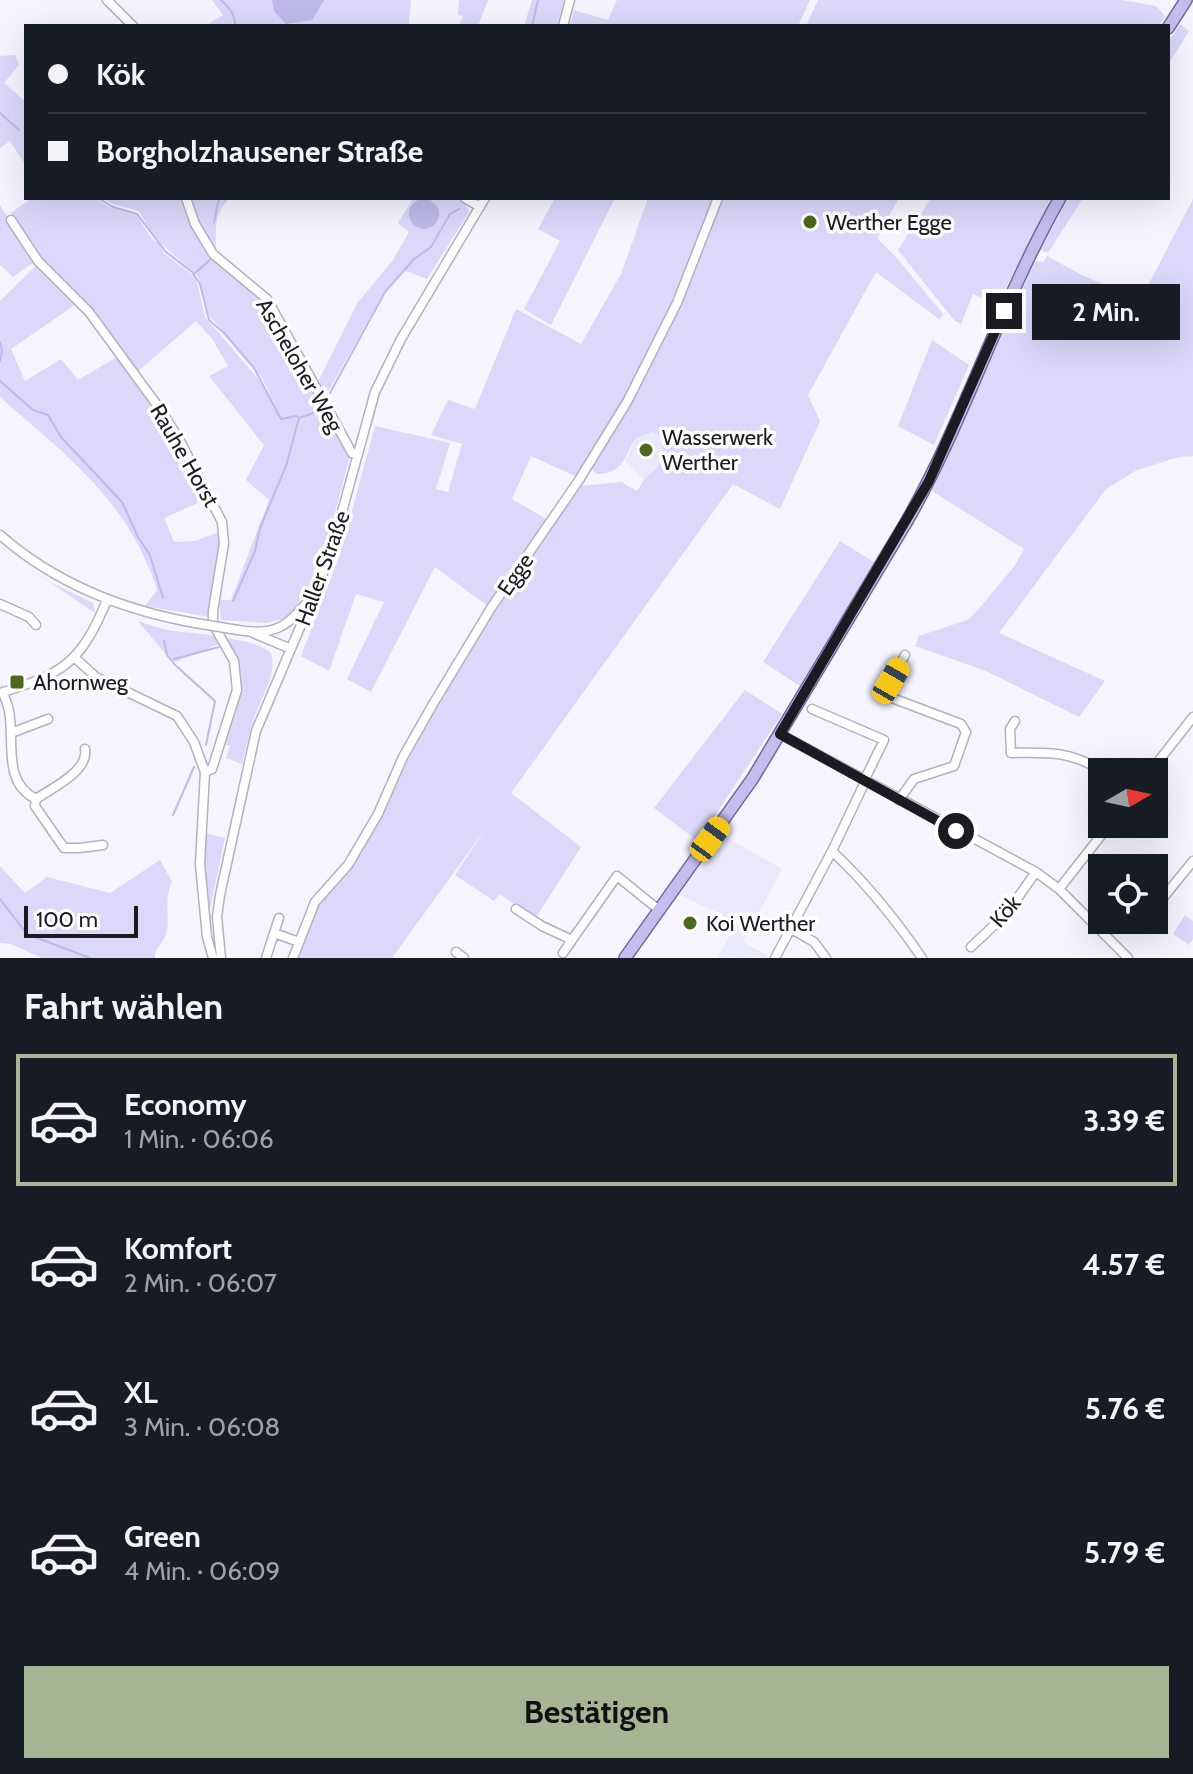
<!DOCTYPE html>
<html lang="de">
<meta charset="utf-8">
<style>
:root{--surface:#171b24;--page:#20242c;--text:#f1f3f6;--muted:#9ea1a6;--line:#363941;--accent:#a7b594}
body{margin:0;font-family:Cabin,sans-serif;background:var(--page);color:var(--text);height:100vh;display:flex;flex-direction:column;font-size:30px;white-space:nowrap}
*{box-sizing:border-box;margin:0}
p{font-size:26px;color:var(--muted)}
.icon{flex:none;width:44px;height:44px;fill:none;stroke:currentColor;stroke-width:2;stroke-linecap:round;stroke-linejoin:round}
.map{position:relative;height:958px;overflow:hidden}
.sheet{display:flex;flex-direction:column;background:var(--surface);flex:1}
.sheet>*{flex:none}
.hud{position:absolute;left:24px;top:24px;width:1146px;height:176px;border-radius:0px;box-shadow:0 8px 32px #0002;display:grid;align-content:center;height:176px;padding:0 24px;background:var(--surface)}
.needle{width:52px;rotate:81deg}
.fabs{position:absolute;left:1088px;top:758px;display:grid;gap:16px}
.fabs a{display:grid;place-items:center;width:80px;height:80px;border-radius:0px;background:var(--surface);box-shadow:0 8px 32px #0002;font-size:40px}
.scale{position:absolute;left:24px;bottom:20px;width:114px;box-sizing:border-box;padding-left:8px;border:4px solid #1b1b21;border-top:0;font-size:22px;line-height:28px;white-space:nowrap;color:#1b1b21;-webkit-text-stroke:6px #fff;paint-order:stroke}
.end{position:absolute;width:36px;height:36px;margin:-18px;border:10px solid #1b1b21;background:#fff;box-shadow:0 0 0 4px #fff}
.from{border-radius:50%}
.bubble{position:absolute;height:56px;border-radius:0px;background:var(--surface);box-shadow:0 8px 32px #0002;font-size:26px;font-weight:800;line-height:56px;text-align:center}
.car{position:absolute;width:24px;height:48px;margin:-24px -12px;border-radius:10px;box-shadow:0 0 6px 2px #0007;background:linear-gradient(#f5c518 24%,#345 0 40%,#f5c518 0 76%,#345 0 86%,#f5c518 0)}
.hud b{display:flex;align-items:center;gap:28px;height:76px;font-size:30px}
.hud b+b{border-top:2px solid var(--line)}
.hud i{width:20px;height:20px;background:var(--text)}
ul{padding:0;list-style:none}
li{display:flex;align-items:center;gap:24px;height:132px;margin:0 16px 12px;padding:0 8px;border:4px solid transparent;border-radius:0px}
li div{flex:1}
li b{display:block;font-size:30px}
li em{font-style:normal;font-weight:800}
li.selected{border-color:var(--accent)}
li>.icon{width:72px;height:72px;stroke-width:1.5}
h2{padding:0 24px;font-size:36px;line-height:96px}
.button{display:flex;gap:16px;margin-top:auto;padding:16px 24px}
.button a{flex:1;height:92px;border-radius:0px;background:var(--accent);color:#111;font-size:32px;font-weight:800;line-height:92px;text-align:center}
.map>svg:first-child{display:block}
.built{fill:#eae9fc}
.green{fill:#dbd8fa}
.water{fill:#bebaeb}
.lines{fill:none;stroke-linecap:round;stroke-linejoin:round}
.stream{stroke:#bebaeb;stroke-width:2}
.minor-casing{stroke:#b2b1c1;stroke-width:11}
.major-casing{stroke:#6f689f;stroke-width:14}
.minor{stroke:#fff;stroke-width:8}
.major{stroke:#c4bdee;stroke-width:11}
.minor-bridge-casing{stroke:#b2b1c1;stroke-width:11;stroke-linecap:butt}
.minor-bridge{stroke:#fff;stroke-width:8}
.route{stroke:#1b1b21;stroke-width:10}
.poi-dot{fill:#4c691d;stroke:#fff;stroke-width:3}
.labels{text-anchor:middle;stroke-width:7;stroke-linejoin:round;paint-order:stroke}
.poi-label{font-size:22px;fill:#1b1b21;stroke:#fff;text-anchor:start}
.street-label{font-size:22px;fill:#1b1b21;stroke:#fff}
</style>
<div class="map">
<svg width="1193" height="958" viewBox="0 0 1193 958">
<rect width="100%" height="100%" fill="#f5f4ff"/>
<path class="built" d="M653 432 662 438 664 460 644 480 625 461 636 438Z
M722 835 782 869 743 942 768 956 766 958 718 957 731 933 718 926 723 915 679 895Z"/>
<path class="green" d="M212 0H411L409 26H205L223 15Z
M459 0H488L478 26H459L463 16 458 15Z
M532 0H564L557 26H524Z
M617 0H810L798 26H570L574 10 608 20Z
M818 0H1122L1156 6 1165 16 1159 26H806Z
M1180 24 1189 31 1168 65V43Z
M15 55 19 65 4 83 26 102V166L10 141 0 148V56Z
M32 198H94L109 207 136 215 153 240 159 243 164 253 196 278 205 317 259 380 283 422 262 378 209 315 198 277 154 237 139 211 113 204 102 198H184L210 255 259 295 270 309 324 411 320 414 327 428 332 425 350 456 323 558 292 617 266 623 221 620 219 600H231L269 500 246 480 264 445 209 376 228 366 213 340 196 321 136 373 35 252 12 217V212Z
M189 198H230C213 214 216 229 216 251L198 223Z
M413 198H456L466 205 469 212 427 279 403 270 384 292 329 390 323 391 321 395 316 386 358 302 393 260 409 232 398 223Z
M555 198H615L551 325 524 309 560 241 538 229Z
M648 198H715L674 302 625 400 577 477 531 456 512 499 548 520 489 607 435 567 371 692 347 679 384 602 356 594 329 671 301 656 340 555 375 426 450 443 436 489 448 492 462 444 431 435 448 400 475 409 516 309 581 344 621 274Z
M722 198H895L898 200 877 238 895 256 943 314 940 320 876 272 808 395 820 421 780 509 733 484 511 793 581 847 535 919 500 894 494 901 455 875 486 828 392 958H297L317 904 350 867 382 815 407 758 436 705 494 611 580 486 621 482 637 491 644 480 664 460 662 438 653 432 636 438C623 457 625 473 597 474L590 467 630 403Z
M931 198H1051L997 306 973 294 961 324 954 320 898 250Z
M1069 198H1083L1048 253 1040 250Z
M1193 199V456L1179 457 1137 470 1106 489 999 633 1105 681 1079 717 986 671 915 646 919 636 970 619 1014 567 1024 549 932 491 1035 261 1043 262 1047 256 1080 274 1140 301Z
M0 205 33 259V263L13 277 0 265Z
M35 267H41L79 302 11 349 25 381 61 359 78 380 117 357 158 410 178 442 207 499 164 518 174 542 195 541 222 531 210 617 145 606 157 590C128 500 68 457 0 397V301Z
M932 340 969 365 934 445 898 426Z
M840 541 874 562 800 686 763 662Z
M26 566 52 583 93 603 95 613Z
M138 621C148 624 158 628 168 630 186 633 269 638 272 657 275 674 263 695 257 710 251 728 246 746 242 764L226 758 230 746 225 744C238 704 252 678 224 642L173 663Z
M745 690 782 714 698 841 654 808Z
M205 833 225 838 209 913 204 864Z
M160 860 172 882C163 901 171 917 166 934 163 944 155 946 155 958H42L11 944 0 943V866L25 893 47 877 110 893Z
M1185 915 1193 921V939L1189 945 1173 934Z"/>
<path class="water" d="M272 0H324L312 20 286 24 274 11Z
M409 214a15 15 0 1 1 30 0a15 15 0 1 1-30 0Z"/>
<g class="lines">
<path class="stream" d="M221 0C229 7 236 15 235 26
M532 26 538 0
M0 113 19 130
M98 198 113 207 137 214 166 252 192 272 200 284 209 320 224 333 254 368 281 419 296 416 299 418 286 466 260 528 255 551 233 601
M214 223 219 198
M195 273 211 259
M0 342 2 351 0 361
M0 381 33 410 48 415 61 437 122 502 138 537 150 555 163 598
M330 393 385 292 414 259 431 247 450 214 459 209
M299 418 320 411
M164 641 167 655 174 664 215 701 206 745
M174 659 219 647
M173 815 194 767
M0 899 27 934 90 958"/>
<g class="minor-casing">
<path id="minor" d="M107 0 133 26
M563 26 570 0
M186 198 195 224 213 254 267 299 352 453 358 455
M465 198 480 207
M11 220 38 261 89 312 160 409 179 439 222 522 224 543 213 611V624L234 661 237 690 212 769 205 772
M0 535C56 584 122 610 195 623
M0 604 29 617 36 625
M238 630C276 636 286 627 309 600
M253 633 291 649
M75 658 96 677 177 716 194 742 205 772 200 864 207 937 213 958
M3 692C5 699 8 705 9 711 15 742 2 782 36 799L35 806 64 848H79L103 845
M0 693C63 674 81 663 107 600
M812 709 884 740 864 781
M1015 721 1010 729 1011 753C1049 752 1071 751 1104 772
M11 733 48 719
M780 734 1036 872 1059 889 1128 958
M1150 772 1193 717
M865 782 832 851C866 883 896 920 922 958
M36 799C52 788 89 771 85 749
M899 800 914 779 954 766 966 732 961 724 884 695 905 655
M1059 889 1110 824
M1163 898 1193 861
M516 909 542 926 572 940 617 876 659 910
M790 928 814 942 826 958
M274 933 299 942
M971 947 1006 914 1036 872
M456 952 464 958
M563 953 572 940
M221 958 217 917 220 895 256 731 329 559 375 392 401 339 485 198
M266 958 279 918
M293 958 315 902 348 865 378 814 403 757 433 704 491 608 579 480 627 402 677 303 718 198
M775 958 832 851"/>
</g>
<g class="major-casing">
<path id="major" d="M1168 28 1186 0
M625 958 753 778 907 521C966 417 1001 301 1060 198"/>
</g>
<use href="#minor" class="minor"/>
<use href="#major" class="major"/>
<g class="minor-bridge-casing">
<path id="minor-bridge" d="M195 623 238 630"/>
</g>
<use href="#minor-bridge" class="minor-bridge"/>
</g>
<g class="lines">
<path class="route" d="M956 831 780 734 929 481 1004 311"/>
</g>
<g class="poi-dot">
<circle cx="810" cy="222" r="8"/>
<circle cx="646" cy="450" r="8"/>
<rect x="9" y="674" width="16" height="16" rx="4"/>
<circle cx="690" cy="923" r="8"/>
</g>
<g class="labels">
<g class="poi-label">
<text x="826" y="230">Werther Egge</text>
<text x="662" y="445">Wasserwerk<tspan x="662" dy="25">Werther</tspan></text>
<text x="33" y="690">Ahornweg</text>
<text x="706" y="931">Koi Werther</text>
</g>
<g class="street-label">
<text transform="translate(300 365) rotate(60)" y="8">Ascheloher Weg</text>
<text transform="translate(185 455) rotate(60)" y="8">Rauhe Horst</text>
<text transform="translate(322 568) rotate(-70)" y="8">Haller Straße</text>
<text transform="translate(515 574) rotate(-56)" y="8">Egge</text>
<text transform="translate(1005 911) rotate(-49)" y="8">Kök</text>
</g>
</g>
</svg>
<div class="fabs">
<a><svg class="needle" viewBox="-14 -14 28 28"><path d="M0-13l5 13h-10z" fill="#e53935"/><path d="M0 13l5-13h-10z" fill="#9ea1a6"/></svg></a>
<a><svg class="icon" aria-label="locate" viewBox="0 0 24 24"><circle cx="12" cy="12" r="6"/><path d="M12 2v4M12 18v4M2 12h4M18 12h4"/></svg></a>
</div>
<div class="scale">100 m</div>
<i class="end from" style="left:956px;top:831px"></i>
<i class="end" style="left:1004px;top:311px"></i>
<div class="bubble" style="left:1032px;top:284px;width:148px">2 Min.</div>
<i class="car" style="left:891px;top:681px;rotate:30deg"></i>
<i class="car" style="left:710px;top:839px;rotate:36deg"></i>
<div class="hud">
<b><i class="from"></i>Kök</b>
<b><i></i>Borgholzhausener Straße</b>
</div>
</div>
<section class="sheet">
<h2>Fahrt wählen</h2>
<ul>
<li class="selected"><svg class="icon" aria-label="car" viewBox="0 0 24 24"><path d="M5 17H2v-5l4-1 3-4h7l3 4 3 1v5h-3M9 17h6M6 11h13"/><circle cx="7" cy="17" r="2"/><circle cx="17" cy="17" r="2"/></svg><div><b>Economy</b><p>1 Min. · 06:06</p></div><em>3.39 €</em></li>
<li><svg class="icon" aria-label="car" viewBox="0 0 24 24"><path d="M5 17H2v-5l4-1 3-4h7l3 4 3 1v5h-3M9 17h6M6 11h13"/><circle cx="7" cy="17" r="2"/><circle cx="17" cy="17" r="2"/></svg><div><b>Komfort</b><p>2 Min. · 06:07</p></div><em>4.57 €</em></li>
<li><svg class="icon" aria-label="car" viewBox="0 0 24 24"><path d="M5 17H2v-5l4-1 3-4h7l3 4 3 1v5h-3M9 17h6M6 11h13"/><circle cx="7" cy="17" r="2"/><circle cx="17" cy="17" r="2"/></svg><div><b>XL</b><p>3 Min. · 06:08</p></div><em>5.76 €</em></li>
<li><svg class="icon" aria-label="car" viewBox="0 0 24 24"><path d="M5 17H2v-5l4-1 3-4h7l3 4 3 1v5h-3M9 17h6M6 11h13"/><circle cx="7" cy="17" r="2"/><circle cx="17" cy="17" r="2"/></svg><div><b>Green</b><p>4 Min. · 06:09</p></div><em>5.79 €</em></li>
</ul>
<div class="button"><a>Bestätigen</a></div>
</section>
